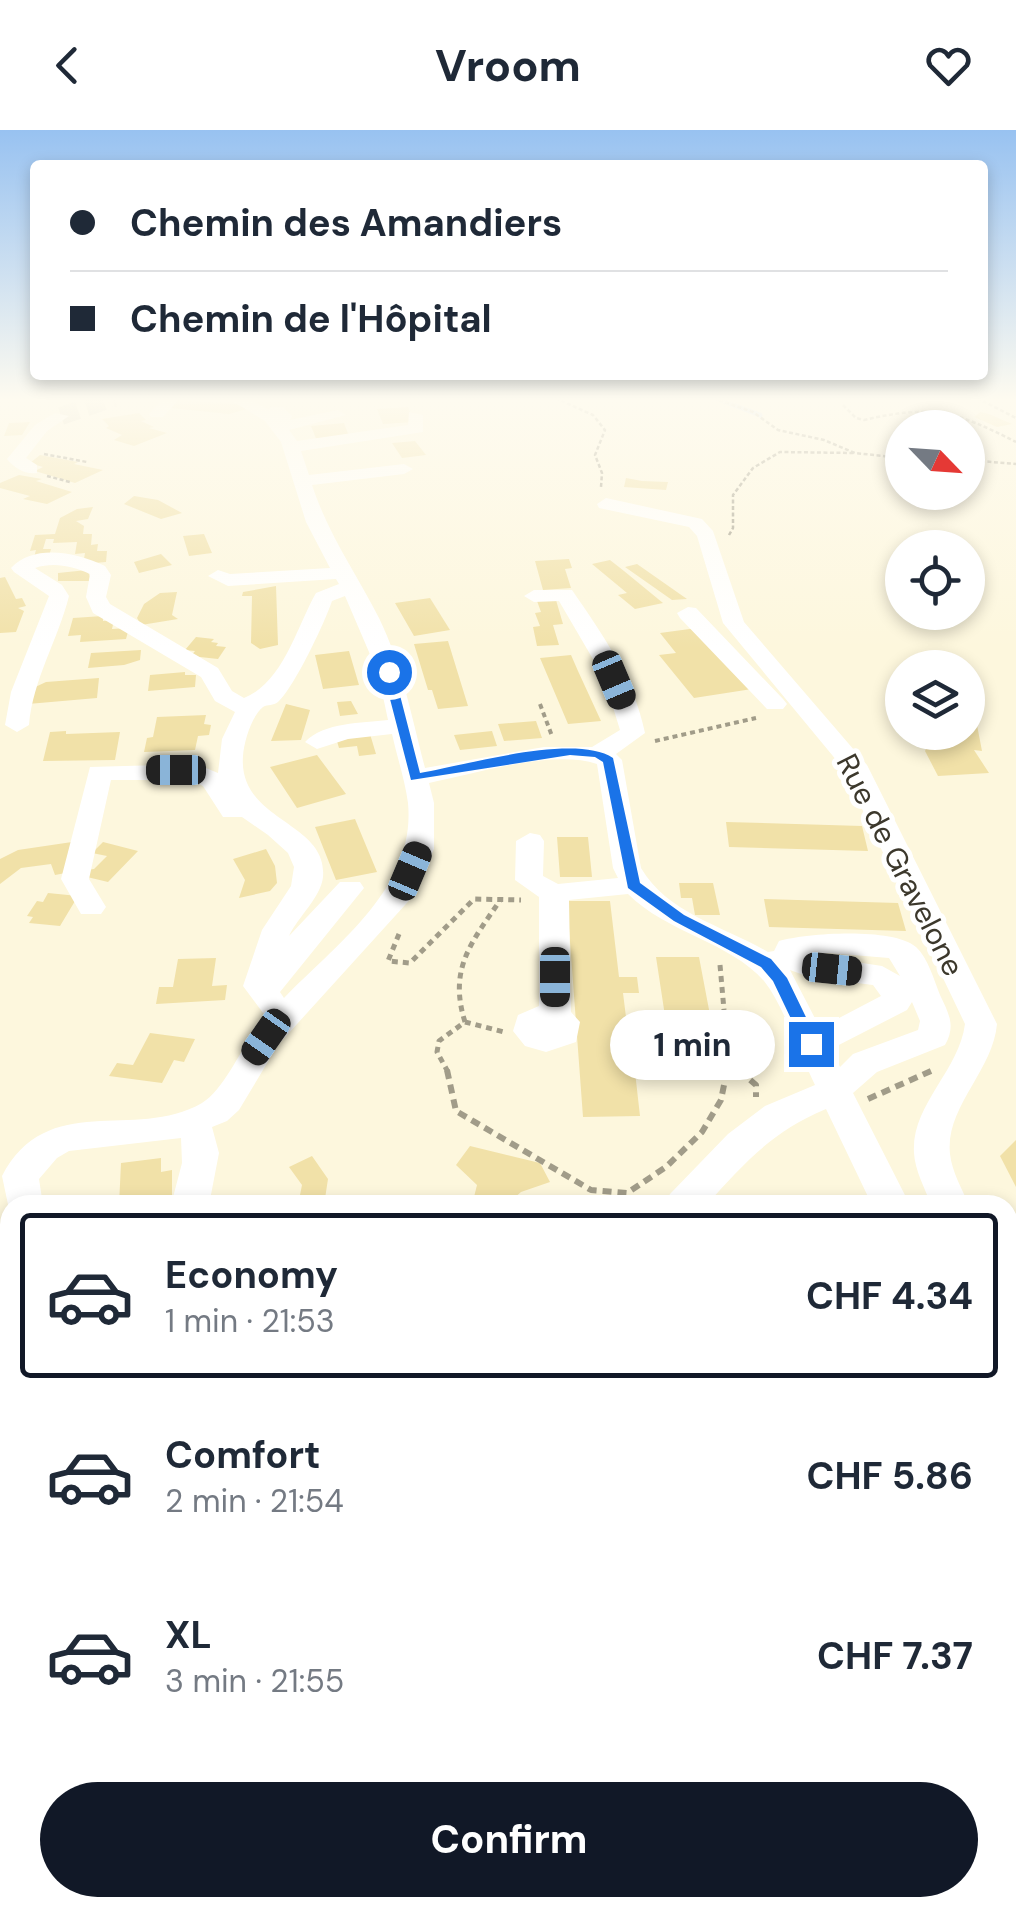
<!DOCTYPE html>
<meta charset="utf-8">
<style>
:root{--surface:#fff;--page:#f2f2f3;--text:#1f2937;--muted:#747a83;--line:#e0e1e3;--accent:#111827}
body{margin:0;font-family:"DM Sans",sans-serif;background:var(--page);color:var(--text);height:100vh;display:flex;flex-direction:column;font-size:38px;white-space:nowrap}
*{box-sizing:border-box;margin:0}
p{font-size:32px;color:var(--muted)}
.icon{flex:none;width:55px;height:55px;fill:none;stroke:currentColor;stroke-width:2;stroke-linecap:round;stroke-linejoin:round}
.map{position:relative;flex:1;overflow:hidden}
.panel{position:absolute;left:0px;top:1065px;width:1018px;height:722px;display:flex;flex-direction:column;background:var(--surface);border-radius:30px 30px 0 0;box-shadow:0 5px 15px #0003}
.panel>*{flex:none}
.guide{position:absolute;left:30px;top:30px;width:958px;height:220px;border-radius:10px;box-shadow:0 5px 15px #0003;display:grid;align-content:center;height:220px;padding:0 40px;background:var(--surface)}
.needle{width:65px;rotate:115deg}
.buttons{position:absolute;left:885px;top:280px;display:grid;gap:20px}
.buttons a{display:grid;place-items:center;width:100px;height:100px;border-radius:50%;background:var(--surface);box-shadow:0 5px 15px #0003;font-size:50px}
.end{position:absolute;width:45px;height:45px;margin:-22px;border:12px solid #1a73e8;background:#fff;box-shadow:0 0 0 5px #fff}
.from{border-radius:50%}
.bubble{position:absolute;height:70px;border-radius:35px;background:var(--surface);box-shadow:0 5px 15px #0003;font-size:32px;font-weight:700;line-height:70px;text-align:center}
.car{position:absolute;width:30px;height:60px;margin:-30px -15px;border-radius:12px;box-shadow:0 0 8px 2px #0007;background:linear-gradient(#222 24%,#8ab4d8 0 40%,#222 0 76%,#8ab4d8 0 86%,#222 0)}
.guide b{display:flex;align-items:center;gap:35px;height:95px;font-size:38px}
.guide b+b{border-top:2px solid var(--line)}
.guide i{width:25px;height:25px;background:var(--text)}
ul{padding:18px 0 0;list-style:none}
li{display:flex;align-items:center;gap:30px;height:165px;margin:0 20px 15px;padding:0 20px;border:5px solid transparent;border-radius:10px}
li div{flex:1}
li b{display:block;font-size:38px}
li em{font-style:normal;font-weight:700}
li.on{border-color:var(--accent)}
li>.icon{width:90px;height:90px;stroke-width:1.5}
.action{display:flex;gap:20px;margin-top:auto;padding:20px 40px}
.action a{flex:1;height:115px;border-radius:60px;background:var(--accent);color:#fff;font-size:40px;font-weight:700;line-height:115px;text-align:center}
header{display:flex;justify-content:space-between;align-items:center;height:130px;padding:0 40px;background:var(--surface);font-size:45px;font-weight:700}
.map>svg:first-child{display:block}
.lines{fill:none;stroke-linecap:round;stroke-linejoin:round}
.stream{stroke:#c1d7ff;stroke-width:5}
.building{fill:#f1e1a8}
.minor-tunnel{stroke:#d6d1ba;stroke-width:18;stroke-dasharray:18 9;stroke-linecap:butt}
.path-far3{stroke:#a19c89;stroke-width:2.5;stroke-dasharray:4 2.5;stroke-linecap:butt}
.path-far2{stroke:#a19c89;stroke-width:4;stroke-dasharray:5 4;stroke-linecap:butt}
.path-far1{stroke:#a19c89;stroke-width:5;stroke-dasharray:6 5;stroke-linecap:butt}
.path{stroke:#a19c89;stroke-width:6;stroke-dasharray:9 6;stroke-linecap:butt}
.minor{fill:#fff;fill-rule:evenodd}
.route{fill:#1a73e8}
.labels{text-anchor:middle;stroke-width:10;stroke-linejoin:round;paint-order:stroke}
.street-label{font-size:30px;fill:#3c382c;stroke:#fff}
</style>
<header><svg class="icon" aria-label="back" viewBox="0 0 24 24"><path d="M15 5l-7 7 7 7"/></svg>Vroom<svg class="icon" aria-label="heart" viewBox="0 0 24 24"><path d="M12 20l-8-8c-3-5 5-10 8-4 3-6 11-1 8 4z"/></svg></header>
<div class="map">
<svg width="1016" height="1787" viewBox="0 0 1016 1787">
<rect width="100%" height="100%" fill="#fdf7dd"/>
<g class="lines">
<path class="stream" d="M715 268 760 285"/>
</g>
<path class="building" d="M178 270 236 274 247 279 229 284 171 278Z
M408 277 414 292 383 294 377 279Z
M980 282 989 284 1012 294 997 297 974 287Z
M139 283 146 290 141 291 154 297 149 298 167 303 134 316 114 310 122 305 106 298 109 296 102 289Z
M30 292 22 305 4 306 9 293Z
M344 293 350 309 317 311 311 296Z
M415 311 426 325 402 328 392 313Z
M40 325 78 332 74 334 103 340 75 353 35 341 43 337 30 333Z
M19 345 42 349 36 351 72 362 47 374 23 369 30 366 0 358V353Z
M626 348 642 351 668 352 666 360 624 357Z
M134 366 158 370 182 383 161 389 124 374Z
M93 377 88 389 76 391 84 396 83 404H92L91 415 98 414 97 421H107L106 432 94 433 84 429 85 423 75 424 77 412 53 413 54 409H46L43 419H51L49 426 34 427 36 420 30 421 35 405 55 404 60 388 77 379Z
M204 404 212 423 189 426 183 406Z
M161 424 172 435 139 443 134 432Z
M569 429 572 438 565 439 571 458 543 460 535 431Z
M610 430 624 441 663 473 635 479 618 465 627 463 592 434Z
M637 434 687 469 672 470 625 437Z
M87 440 92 451H58V443Z
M5 447 16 469 22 468 26 476 18 478 24 481 16 502 0 503V448Z
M276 456 278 515 260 519 251 513 252 466H242L243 462Z
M177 462 172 485 178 489 141 495 137 488 144 474 160 463Z
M430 468 450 500 414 506 395 473Z
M556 470 563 494 553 495 559 515 537 516 533 497 540 496 535 483 541 482 537 471Z
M103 486V491L114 490 112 499 129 498 126 509 80 512 81 505 68 506 73 488Z
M697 498 752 559 694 568 659 525 676 523 660 503Z
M196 507 214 509 211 512 218 513 216 516 226 517 218 529 191 526 195 521 185 520Z
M448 511 468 576 438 579 432 560H428L414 514Z
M141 520 140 530 124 535 88 538 91 523Z
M349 521 359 555 323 559 315 525Z
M571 525 578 541 601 591 568 594 540 528Z
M185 542V545H196L195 557 148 561 150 545Z
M99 548 97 568 28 574 31 559 46 552Z
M351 571 358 584 340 586 337 572Z
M286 574 310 580 301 610 271 611Z
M206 585 204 594 211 595 209 605 198 606 195 620 144 622 147 608 153 607 157 587Z
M968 590H976L982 621 974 620 989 643 938 646 925 621 927 617 946 615 942 602H968Z
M536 591 542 608 504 611 498 594Z
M66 601V604L120 602 115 630 43 631 50 602Z
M492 601 497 616 460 620 454 605Z
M370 604 376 624 359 626 357 616 339 618 336 608Z
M317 625 346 664 297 678 270 637Z
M355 689 377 742 336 750 315 697Z
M726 692 862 696 868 721 729 717Z
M557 707H588L592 747H560Z
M72 712 71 742 55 745 51 734 21 738 0 754V729L18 720Z
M103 712 138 721 108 752 87 747 86 740 94 739 107 726 92 723Z
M266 719 275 736 277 753 270 761 239 768 245 750 233 729Z
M679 753H713L720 785H695L692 768H681Z
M48 763 78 766 60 796 29 793 33 787 27 786 37 771 43 772Z
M764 769 898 773 906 801 769 797Z
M567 771H610L619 847H637L639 863H623L626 887 665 886 656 827H699L710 885 736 884 746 932 634 933 640 986 583 987Z
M216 828 212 856 227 855 225 870 156 874 159 857H173L178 829Z
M150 903 195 909 184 932 174 930 162 953 109 946 117 933 133 935Z
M1016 1010V1057L1000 1026Z
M470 1016 540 1033 550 1052 521 1062 506 1075H472L477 1055 456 1035Z
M312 1026 328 1049 324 1075H298L302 1055 289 1037Z
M161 1028V1042L172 1040V1068L164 1070V1075H119L121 1033Z
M98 1778H197L198 1787H97Z
M343 1778H414L416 1787H341Z
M760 1778H871L876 1787H765Z"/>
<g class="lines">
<path class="minor-tunnel" d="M61 286 114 268"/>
<path class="path-far3" d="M555 268 593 285 605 300 595 325 602 343 601 357
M713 268 753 282 778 300 824 310 855 323 902 328
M977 268 1016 288
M843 275 856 288 864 290C933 274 955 281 1016 312
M44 324 87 332
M968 330 1016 334
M47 346 70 352
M729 405 733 398V365L753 338 780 322 855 323"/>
<path class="path-far2" d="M540 574 552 606
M655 611 756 588"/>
<path class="path-far1" d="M399 804 388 831 410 833 474 769 521 770
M720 835 724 880
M465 892C448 838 472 812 501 769
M448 942 437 922 439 911 465 892 504 902
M726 942 732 933 742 942"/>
<path class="path" d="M447 940 456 981 591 1060 627 1063 666 1037 702 1002 721 970 727 940
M739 940 756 955V967
M868 969 931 941"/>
<path class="minor" d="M163 268H180L163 287H151L149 284Z
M228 268H247L269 280 271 277H283L292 286 290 290 338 280 346 285 289 300 297 311 408 295 409 282 423 285V302L301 321 309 345 404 334 413 339 404 344 312 355C328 404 356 443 379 488 402 535 412 588 425 638L544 617H592L620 600 604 548 559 471 534 472 524 466 534 460H572C603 505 634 549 645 603L616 624 622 630 641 738C668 784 724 796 768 822L774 821 779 811C807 803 893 797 916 817 928 828 934 850 940 865 949 884 956 896 945 915L877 942 853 963 910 1075H872L826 979C771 1002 746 1032 706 1075H664L670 1064 728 1004 765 976 815 955C802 928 782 873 764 851 730 812 667 803 628 764L569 770 571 882 580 892 576 912 546 922 525 916 513 901 518 885 539 876V767L515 750 516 711 530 703 540 705 544 711 543 746 558 754 618 748 613 738 597 634C552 619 475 644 429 653L434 673V719L415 764 278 915 239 980 227 991 212 997 219 1023 209 1075H171L182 1033 181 1008 69 1021 57 1028 39 1049 43 1075H10V1084L2 1046C48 959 134 1012 202 973 227 958 244 909 266 887L243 856 262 800 291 756 294 737 288 723 268 705 242 687H223L203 656 191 650H111L89 749 106 777 101 784H81L61 749 90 637 196 634 218 643 222 609 235 582 215 571 201 547 93 483 86 467 90 444C72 436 54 432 35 438L62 455 69 466C58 510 33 549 29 595L17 602 5 595 11 562 49 466 14 442 11 438C35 413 77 423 105 436L111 445 106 467 110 474 218 538 232 561 244 568C283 553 297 496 316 463L339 454 336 449 228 456 208 446 218 440 230 444 330 438 306 392 281 312 265 291ZM345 466 378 543 388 590C362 593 324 592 305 612L317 619 348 609 392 604C397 627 405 650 408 673 416 758 337 813 284 868L280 862 364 758 360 752H340L289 806C298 787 321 767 323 747 328 691 238 692 243 626 244 612 251 587 263 577 268 574 273 576 278 572 294 558 325 492 332 471ZM828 823 889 828 900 846 882 836 810 825ZM790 840 809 847 873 855 881 866 820 898ZM912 872 920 891 918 900 853 924 840 937 831 919 907 880Z
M55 283 69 286 47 301 26 328 37 335V343C26 345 14 338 7 329L35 295Z
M606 368 702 389 713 401 744 492 867 635 997 894C993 941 945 977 950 1024 952 1042 962 1059 969 1075H931C925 1058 915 1041 914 1023 911 975 959 941 965 894L842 637 723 493 697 406 689 397 599 378 597 374Z
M688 477 696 478 783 569 787 574 783 579H767L680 488 677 483Z
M1008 1207 1016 1210V1266L1008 1263Z
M1008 1303 1016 1306V1363L1008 1360Z
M10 1462V1610L0 1614V1466Z
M0 1642 10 1646V1778H48L50 1787H0V1758L7 1755 0 1752Z
M185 1778H241L242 1787H186Z
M470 1778H526L524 1787H468Z"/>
</g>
<linearGradient id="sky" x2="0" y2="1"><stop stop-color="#98c2f1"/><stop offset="0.52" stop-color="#fefbf0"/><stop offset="1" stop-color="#fefbf0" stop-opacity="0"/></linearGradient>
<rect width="1016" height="518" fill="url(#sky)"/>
<path class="route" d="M389 539 394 542 420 643C466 635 575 603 613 628L640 753 684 785 771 829 787 848 819 914 817 918H805L773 851 761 837 674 791 628 758 603 632 595 627 570 625 411 650 383 542Z"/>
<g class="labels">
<g class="street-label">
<text transform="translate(900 735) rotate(63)" y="10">Rue de Gravelone</text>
</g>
</g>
</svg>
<div class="buttons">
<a><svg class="needle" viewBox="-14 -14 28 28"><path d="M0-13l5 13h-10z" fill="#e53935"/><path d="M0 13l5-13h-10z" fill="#747a83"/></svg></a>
<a><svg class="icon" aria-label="locate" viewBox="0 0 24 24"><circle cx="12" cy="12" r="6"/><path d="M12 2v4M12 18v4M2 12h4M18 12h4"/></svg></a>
<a><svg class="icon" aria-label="layers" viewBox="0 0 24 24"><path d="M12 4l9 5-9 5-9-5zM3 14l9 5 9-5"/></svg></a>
</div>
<i class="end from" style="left:389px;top:542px"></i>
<i class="end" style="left:811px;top:914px"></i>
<div class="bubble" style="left:610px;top:880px;width:165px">1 min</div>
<i class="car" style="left:614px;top:550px;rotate:157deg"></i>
<i class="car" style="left:176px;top:640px;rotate:270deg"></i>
<i class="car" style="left:410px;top:741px;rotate:23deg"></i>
<i class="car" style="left:832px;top:839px;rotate:96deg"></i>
<i class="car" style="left:555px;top:847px;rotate:180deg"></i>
<i class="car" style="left:266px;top:907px;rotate:215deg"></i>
<div class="guide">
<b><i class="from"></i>Chemin des Amandiers</b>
<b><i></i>Chemin de l'Hôpital</b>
</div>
<section class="panel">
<ul>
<li class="on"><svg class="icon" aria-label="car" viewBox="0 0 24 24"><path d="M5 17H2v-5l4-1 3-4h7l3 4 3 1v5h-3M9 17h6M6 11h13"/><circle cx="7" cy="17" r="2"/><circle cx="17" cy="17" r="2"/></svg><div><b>Economy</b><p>1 min · 21:53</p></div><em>CHF 4.34</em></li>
<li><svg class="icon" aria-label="car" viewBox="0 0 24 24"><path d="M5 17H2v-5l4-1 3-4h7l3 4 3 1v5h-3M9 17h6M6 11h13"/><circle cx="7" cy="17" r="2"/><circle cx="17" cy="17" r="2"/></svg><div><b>Comfort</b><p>2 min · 21:54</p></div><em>CHF 5.86</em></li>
<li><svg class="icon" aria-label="car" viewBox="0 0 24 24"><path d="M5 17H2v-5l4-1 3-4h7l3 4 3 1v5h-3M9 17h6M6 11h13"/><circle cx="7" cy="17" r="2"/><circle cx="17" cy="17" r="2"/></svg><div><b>XL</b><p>3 min · 21:55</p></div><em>CHF 7.37</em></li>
</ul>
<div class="action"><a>Confirm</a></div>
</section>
</div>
